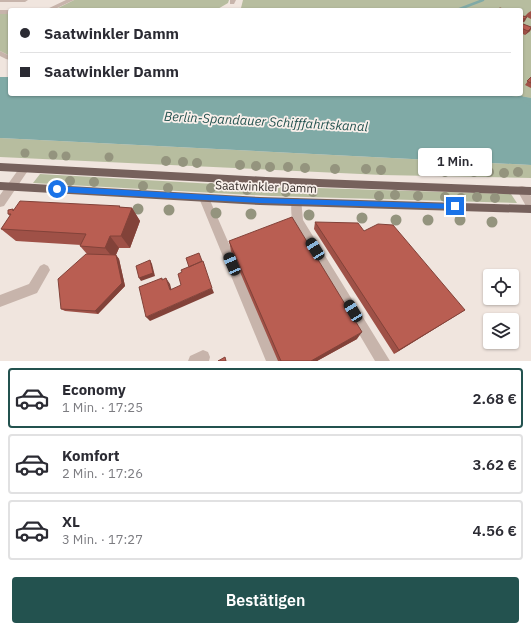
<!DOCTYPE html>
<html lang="de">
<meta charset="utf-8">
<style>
:root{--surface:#fff;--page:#f7f7f7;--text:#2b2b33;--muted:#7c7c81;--line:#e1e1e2;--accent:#23524f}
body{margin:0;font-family:"IBM Plex Sans",sans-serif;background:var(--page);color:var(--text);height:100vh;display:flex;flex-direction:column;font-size:15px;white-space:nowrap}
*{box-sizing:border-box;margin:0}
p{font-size:13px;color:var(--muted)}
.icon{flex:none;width:22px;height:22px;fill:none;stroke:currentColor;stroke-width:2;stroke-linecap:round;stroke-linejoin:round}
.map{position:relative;height:361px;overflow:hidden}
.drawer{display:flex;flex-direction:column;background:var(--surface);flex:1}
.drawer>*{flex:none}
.banner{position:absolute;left:8px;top:8px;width:515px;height:88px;border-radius:4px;box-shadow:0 1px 3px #0004;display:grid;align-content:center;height:88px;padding:0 12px;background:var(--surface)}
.controls{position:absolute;left:483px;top:269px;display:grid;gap:8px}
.controls a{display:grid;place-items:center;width:36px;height:36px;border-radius:4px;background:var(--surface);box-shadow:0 1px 3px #0004;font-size:20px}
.end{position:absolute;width:18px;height:18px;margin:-9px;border:5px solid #1a73e8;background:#fff;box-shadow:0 0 0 2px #fff}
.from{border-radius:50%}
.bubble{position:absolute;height:28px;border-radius:4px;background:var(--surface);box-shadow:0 1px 3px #0004;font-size:13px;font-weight:600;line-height:28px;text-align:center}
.car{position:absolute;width:12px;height:24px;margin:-12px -6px;border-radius:5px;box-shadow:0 0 3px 1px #0007;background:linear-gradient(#222 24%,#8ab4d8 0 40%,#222 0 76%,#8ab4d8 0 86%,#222 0)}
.banner b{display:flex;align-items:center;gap:14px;height:38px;font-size:15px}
.banner b+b{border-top:1px solid var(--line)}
.banner i{width:10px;height:10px;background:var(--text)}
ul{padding:7px 0 0;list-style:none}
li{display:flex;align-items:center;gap:12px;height:60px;margin:0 8px 6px;padding:0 4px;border:2px solid var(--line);border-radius:4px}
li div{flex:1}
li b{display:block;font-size:15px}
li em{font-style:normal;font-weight:600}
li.current{border-color:var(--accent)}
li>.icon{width:36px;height:36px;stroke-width:1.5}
.action{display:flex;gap:8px;margin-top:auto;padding:8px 12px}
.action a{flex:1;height:46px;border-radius:4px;background:var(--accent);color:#fff;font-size:16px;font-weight:600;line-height:46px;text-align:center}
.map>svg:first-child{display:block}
.green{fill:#b7bd9f}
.water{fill:#80aaa6}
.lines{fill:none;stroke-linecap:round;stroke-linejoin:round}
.stream-far1{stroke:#80aaa6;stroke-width:2.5}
.stream{stroke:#80aaa6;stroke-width:3}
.minor{fill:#c7b4ab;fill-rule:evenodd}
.major{fill:#76615c;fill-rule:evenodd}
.tree{fill:#94947e}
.wall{fill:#9f5147}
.shaded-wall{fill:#824239}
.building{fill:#b95e52;stroke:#824239}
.route{fill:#1a73e8}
.labels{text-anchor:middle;stroke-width:3.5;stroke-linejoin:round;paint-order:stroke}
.street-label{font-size:12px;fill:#352c29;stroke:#f8efea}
.water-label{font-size:13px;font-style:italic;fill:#23524f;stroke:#f8efea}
</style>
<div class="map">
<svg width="531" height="361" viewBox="0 0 531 361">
<rect width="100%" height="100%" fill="#f0e5de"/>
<path class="green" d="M74 0H229L228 3 216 10H54Z
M243 0H531V98L483 94H521V10H224L225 8H241Z
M0 13 10 14V56L0 51Z
M0 138 531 165V178L382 175 0 157Z
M40 174 250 186 511 194 517 203 272 196 33 183Z"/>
<path class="water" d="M0 77H10V94H483L526 97 531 98V165L0 138Z"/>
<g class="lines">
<path class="stream-far1" d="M457 10 483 0"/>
<path class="stream" d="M517 94 531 105"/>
<path class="minor" d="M0 0H28L25 2H0Z
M66 0H74L53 10H45Z
M230 0H236L234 4H230Z
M0 10H10V14H0Z
M0 51 10 56V60L6 59 0 56Z
M24 165 29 169 27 172 4 206 0 207V195L21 166Z
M522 186 526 187 531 196V209L527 208 517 190 518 187Z
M204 194 208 195 209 198 280 361H266L199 198 200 195Z
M297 198 301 199 303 220 390 361H375L294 224C291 218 290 205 293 199Z
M44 264 48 266 50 270 37 293 0 307V295L29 284 40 266Z
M203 350 208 352 210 357 209 361H188L190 356Z"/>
<path class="major" d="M0 163 266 177 531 187V195L266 185 0 171Z
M0 182 260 197 531 205V213L260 205 0 190Z"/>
</g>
<g class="tree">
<circle cx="25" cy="153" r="4.5"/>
<circle cx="53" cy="155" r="4.5"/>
<circle cx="66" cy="156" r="4.5"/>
<circle cx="109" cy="157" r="4.5"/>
<circle cx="166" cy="161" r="5"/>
<circle cx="183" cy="162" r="5"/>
<circle cx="197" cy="163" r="5"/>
<circle cx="240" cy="165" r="5"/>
<circle cx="256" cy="166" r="5"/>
<circle cx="270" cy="167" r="5"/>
<circle cx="288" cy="167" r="5"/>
<circle cx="305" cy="168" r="5"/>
<circle cx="335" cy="169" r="5"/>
<circle cx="366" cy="169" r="5"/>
<circle cx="381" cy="170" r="5"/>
<circle cx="428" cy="171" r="5"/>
<circle cx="445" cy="172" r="5"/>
<circle cx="474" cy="172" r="5"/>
<circle cx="489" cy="172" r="5"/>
<circle cx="518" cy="172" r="5"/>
<circle cx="504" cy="173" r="5"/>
<circle cx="70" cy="181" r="5"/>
<circle cx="94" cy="182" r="5"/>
<circle cx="143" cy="186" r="5"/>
<circle cx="168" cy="188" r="5"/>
<circle cx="211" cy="188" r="5"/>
<circle cx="247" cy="190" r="5"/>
<circle cx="286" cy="192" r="5"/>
<circle cx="313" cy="192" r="5"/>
<circle cx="395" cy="195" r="5"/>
<circle cx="379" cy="196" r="5"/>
<circle cx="418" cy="196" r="5"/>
<circle cx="445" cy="197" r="5"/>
<circle cx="477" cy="197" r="5"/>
<circle cx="461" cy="198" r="5"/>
<circle cx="495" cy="198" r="5"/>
<circle cx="138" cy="209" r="5.5"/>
<circle cx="169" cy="210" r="5.5"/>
<circle cx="216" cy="213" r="5.5"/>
<circle cx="251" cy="214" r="5.5"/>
<circle cx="309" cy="215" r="5.5"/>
<circle cx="362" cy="218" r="5.5"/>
<circle cx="396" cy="220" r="5.5"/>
<circle cx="428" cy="220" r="5.5"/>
<circle cx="460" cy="220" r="5.5"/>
<circle cx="492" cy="222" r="5.5"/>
</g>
<path class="wall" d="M531 11V19L525 16 528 13Z
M523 16 525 21 522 23 521 22V17Z
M521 25 531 27V29L530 31 525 35 521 33Z
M531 77V88L525 85Z
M121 207 132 208 140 221 130 248H119L116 255 119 259 125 286 98 314 65 311 61 309 87 254 80 246 81 245 16 241 1 229 10 216 8 214 13 209 14 210Z
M315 222 364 231 465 310 394 354 314 229Z
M229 241 357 339 317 361H278L231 251Z"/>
<path class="shaded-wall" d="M527 17 525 21 522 23 524 19Z
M531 28 530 31 525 35 528 31Z
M132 208 140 221 130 248 121 236Z
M110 236 119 248 114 259 105 248Z
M116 255 119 259 125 286 98 314 95 311Z
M150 260 152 264 155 276 141 281 139 278Z
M166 278 170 284 173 295 170 290Z
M212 288 214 293 150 321 146 317Z
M465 310 457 315 394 354 399 350Z
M362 332 357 339 317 361H311Z"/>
<path class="building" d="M500 8 507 10H499L498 9Z
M523 16 527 17 524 19 521 18V17Z
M523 24 531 27V28L528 31 521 28V25Z
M531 77V83L527 81Z
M20 201 120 206 119 207 132 208 121 236H110L105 248 80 246 86 234 1 229 11 214H8V210L13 209V211Z
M292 217 362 332 311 361H281L229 241Z
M315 222 358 223 364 231 378 224 393 225 465 310 399 350Z
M199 253 202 261 189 267 186 258Z
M86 254 116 255 122 283 95 311 61 309 58 279Z
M150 260 153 273 139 278 136 266Z
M203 261 212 288 146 317 139 287 162 278V280L166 278 170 290 181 285 178 274 182 272 181 270Z
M225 357 226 361H218Z"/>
<path class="route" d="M57 186 260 198 455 204 459 206 455 209 260 203 57 192 53 189Z"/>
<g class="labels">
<g class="street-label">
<text transform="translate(266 187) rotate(2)" y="4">Saatwinkler Damm</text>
</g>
<g class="water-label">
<text transform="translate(266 121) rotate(3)" y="5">Berlin-Spandauer Schifffahrtskanal</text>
</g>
</g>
</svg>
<div class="controls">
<a><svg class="icon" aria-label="locate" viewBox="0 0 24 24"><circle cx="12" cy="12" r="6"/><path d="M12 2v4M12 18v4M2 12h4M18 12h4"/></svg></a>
<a><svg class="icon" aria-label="layers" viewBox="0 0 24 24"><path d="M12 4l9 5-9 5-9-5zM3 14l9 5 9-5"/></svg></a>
</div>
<i class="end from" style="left:57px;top:189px"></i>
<i class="end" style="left:455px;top:206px"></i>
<div class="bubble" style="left:418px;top:148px;width:74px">1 Min.</div>
<i class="car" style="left:315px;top:249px;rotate:328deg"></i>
<i class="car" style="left:232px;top:264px;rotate:337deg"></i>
<i class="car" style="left:353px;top:311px;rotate:329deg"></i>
<div class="banner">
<b><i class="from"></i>Saatwinkler Damm</b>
<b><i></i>Saatwinkler Damm</b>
</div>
</div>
<section class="drawer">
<ul>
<li class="current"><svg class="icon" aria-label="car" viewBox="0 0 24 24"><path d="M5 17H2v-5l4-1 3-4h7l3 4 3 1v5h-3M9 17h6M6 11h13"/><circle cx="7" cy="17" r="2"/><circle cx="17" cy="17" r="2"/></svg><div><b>Economy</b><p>1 Min. · 17:25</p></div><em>2.68 €</em></li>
<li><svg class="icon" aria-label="car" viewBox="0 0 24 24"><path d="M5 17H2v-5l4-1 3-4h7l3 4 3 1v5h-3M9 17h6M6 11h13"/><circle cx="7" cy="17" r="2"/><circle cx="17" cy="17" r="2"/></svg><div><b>Komfort</b><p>2 Min. · 17:26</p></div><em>3.62 €</em></li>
<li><svg class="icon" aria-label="car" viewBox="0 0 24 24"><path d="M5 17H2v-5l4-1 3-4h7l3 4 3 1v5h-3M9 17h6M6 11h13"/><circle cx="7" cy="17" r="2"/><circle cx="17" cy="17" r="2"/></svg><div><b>XL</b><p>3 Min. · 17:27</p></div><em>4.56 €</em></li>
</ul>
<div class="action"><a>Bestätigen</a></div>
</section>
